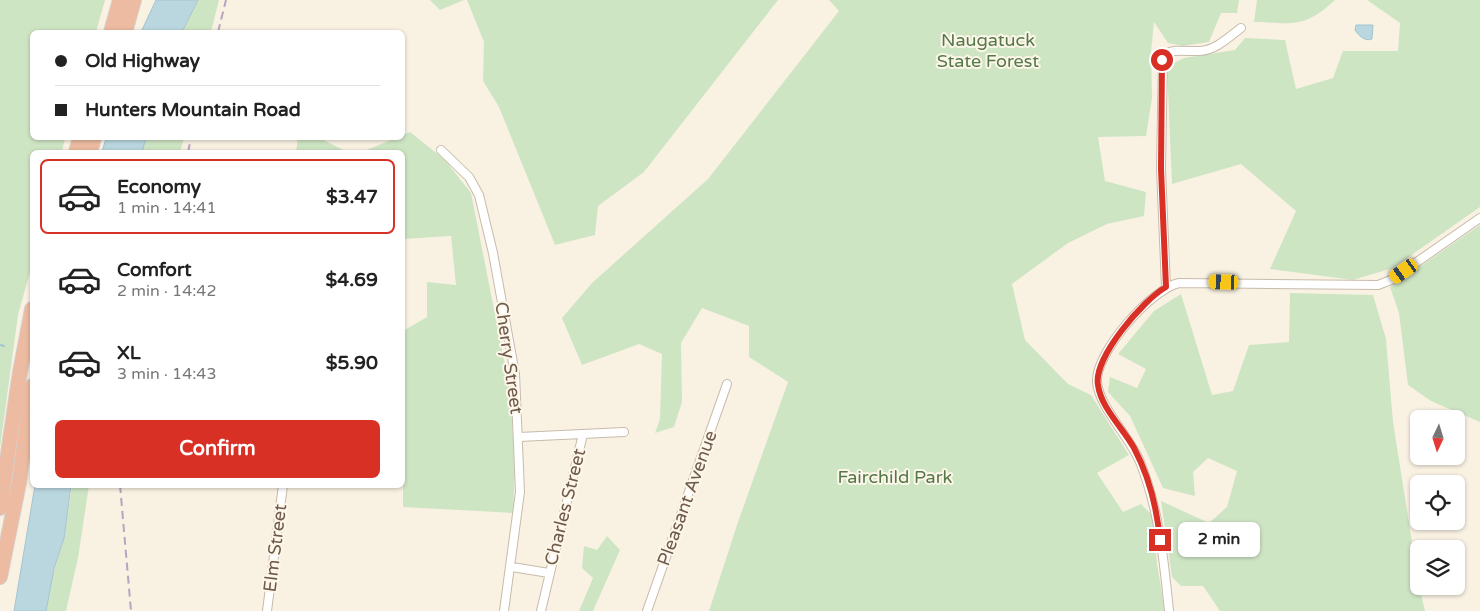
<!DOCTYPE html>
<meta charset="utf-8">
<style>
:root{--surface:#fff;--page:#f6f6f6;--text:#222;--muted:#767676;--line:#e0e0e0;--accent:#d93025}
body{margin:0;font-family:"Varela Round",sans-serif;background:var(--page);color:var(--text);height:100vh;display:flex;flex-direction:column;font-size:19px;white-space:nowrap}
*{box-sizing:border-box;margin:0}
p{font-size:16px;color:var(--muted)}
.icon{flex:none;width:28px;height:28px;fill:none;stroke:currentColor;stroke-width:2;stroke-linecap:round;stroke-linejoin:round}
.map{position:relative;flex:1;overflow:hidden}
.sheet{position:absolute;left:30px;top:150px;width:375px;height:338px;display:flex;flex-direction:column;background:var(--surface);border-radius:8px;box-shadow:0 1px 4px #0004}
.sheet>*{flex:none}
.banner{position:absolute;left:30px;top:30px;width:375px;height:110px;border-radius:8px;box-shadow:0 1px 4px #0004;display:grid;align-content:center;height:110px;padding:0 25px;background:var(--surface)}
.needle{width:32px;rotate:184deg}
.controls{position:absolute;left:1410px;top:410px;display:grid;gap:10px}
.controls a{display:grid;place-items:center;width:55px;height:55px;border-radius:8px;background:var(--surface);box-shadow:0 1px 4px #0004;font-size:25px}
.end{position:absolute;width:22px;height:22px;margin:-11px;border:6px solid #d93025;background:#fff;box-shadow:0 0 0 2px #fff}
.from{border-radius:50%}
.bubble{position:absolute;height:35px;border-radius:8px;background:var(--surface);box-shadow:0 1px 4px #0004;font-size:16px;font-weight:700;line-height:35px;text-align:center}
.car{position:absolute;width:15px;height:30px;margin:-15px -8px;border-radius:6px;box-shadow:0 0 4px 1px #0007;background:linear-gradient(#f5c518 24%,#345 0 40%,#f5c518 0 76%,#345 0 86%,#f5c518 0)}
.banner b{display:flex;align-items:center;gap:18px;height:48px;font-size:19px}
.banner b+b{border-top:1px solid var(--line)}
.banner i{width:12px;height:12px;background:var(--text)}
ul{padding:9px 0 0;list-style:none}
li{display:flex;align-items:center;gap:15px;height:75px;margin:0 10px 8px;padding:0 15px;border:2px solid transparent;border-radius:8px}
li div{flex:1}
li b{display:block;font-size:19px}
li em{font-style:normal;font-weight:700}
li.selected{border-color:var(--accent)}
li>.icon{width:45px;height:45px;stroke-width:1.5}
.action{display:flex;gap:10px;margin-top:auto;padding:10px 25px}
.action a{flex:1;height:58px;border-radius:8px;background:var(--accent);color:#fff;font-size:20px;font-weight:700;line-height:58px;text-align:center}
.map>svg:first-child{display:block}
.green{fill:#cee5c4}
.water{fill:#bad7e0;stroke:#a2c5d1}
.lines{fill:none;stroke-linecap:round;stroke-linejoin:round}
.stream{stroke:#a2c5d1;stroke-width:2}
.minor-casing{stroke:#c8bbab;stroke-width:10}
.motorway-casing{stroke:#d6d1cd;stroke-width:16}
.minor{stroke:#fff;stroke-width:8}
.motorway{stroke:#edbba1;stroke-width:14}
.rail{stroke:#b6a4c1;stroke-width:2;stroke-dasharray:8 5;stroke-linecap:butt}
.route{stroke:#d93025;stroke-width:6}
.labels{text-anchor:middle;stroke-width:4;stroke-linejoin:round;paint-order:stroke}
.park-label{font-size:18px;fill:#537949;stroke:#fdf6e9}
.street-label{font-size:18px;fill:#6e5b4c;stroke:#fdf6e9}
</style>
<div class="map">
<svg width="1480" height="611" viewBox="0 0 1480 611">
<rect width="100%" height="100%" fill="#f9f2e3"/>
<path class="green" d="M0 0H105L96 32H32V138H65L62 152H32V265L18 315 0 448Z
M198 0H219L211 32H182Z
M430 0H464L440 10Z
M467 0H778L644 172 598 206 595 235 555 245 499 107 483 81 484 42Z
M829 0H1239L1237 13H1221L1209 42 1183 46 1168 43 1154 22 1151 52 1152 98 1146 136 1098 137 1105 181 1146 192 1144 216 1107 224 1068 243 1012 284 1025 340 1068 384 1091 395 1129 455 1097 473 1123 512 1141 504 1153 516 1157 564 1165 611H709L738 522 788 382 749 357V326L702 308 681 343 682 402 674 427 655 433 660 419 662 354 639 344 582 365 562 318 592 283 708 179 839 11Z
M1257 0H1335C1304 29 1293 23 1254 22Z
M1367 0H1480V207L1393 268 1353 280 1270 269 1296 211 1241 164 1172 184 1167 66 1184 58 1235 50 1245 38 1285 40 1296 89 1333 78 1343 51H1398L1400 23Z
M410 132 445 160 471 193 510 390 515 468 513 513 403 507V331L427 317V282L456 285 451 236 403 239 402 152H362Z
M146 138H184L180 152H142Z
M298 138H320L347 152H296Z
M1480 225V422L1431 401 1408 385 1399 313 1390 287Z
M1290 293 1373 295 1386 339 1393 422 1419 586 1425 611H1220L1203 586H1181L1172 577 1161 501 1209 523 1227 507 1237 471 1208 458 1193 472 1195 496 1163 488 1130 416 1108 392 1110 377 1137 388 1146 369 1118 354 1154 311 1181 294 1212 395 1233 391 1249 345 1289 342Z
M72 485H89L78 558 66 611H46L53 575 64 538Z
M607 536 620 550 593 611H579L593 578 582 568 584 546 597 550Z"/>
<path class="water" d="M156 0H198L182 32H141Z
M1356 25H1373L1372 39C1365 42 1358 35 1355 30Z
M106 138H146L142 152H102Z
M35 485H71L64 538 54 569 46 611H14Z"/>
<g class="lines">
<path class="stream" d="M0 345 4 346"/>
<g class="minor-casing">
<path id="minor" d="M441 150 469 177 479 195 493 253 515 374 520 492 504 611
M1166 287 1161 169 1163 57C1170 47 1189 52 1200 51 1216 50 1229 37 1241 28
M519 437 624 432
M512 567 549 573
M267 611 283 485
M541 611 583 434
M647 611 727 384
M1169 611C1164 561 1159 509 1140 462 1130 437 1099 407 1097 382 1095 353 1151 289 1179 283L1378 285 1391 280 1480 218"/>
</g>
<g class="motorway-casing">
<path id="motorway" d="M111 32 120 0
M125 32 134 0
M76 152 80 138
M90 152 94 138
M0 508 20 372 32 309
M0 577 19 483 32 386"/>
</g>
<use href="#minor" class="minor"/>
<use href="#motorway" class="motorway"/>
<path class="rail" d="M218 32 226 0
M188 152 191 138
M120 485 131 611"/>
</g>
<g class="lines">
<path class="route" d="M1160 540C1157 509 1149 476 1134 448 1123 428 1101 408 1098 385 1093 358 1143 300 1166 287L1161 169 1162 60"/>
</g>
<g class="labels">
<g class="park-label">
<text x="988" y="46">Naugatuck<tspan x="988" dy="21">State Forest</tspan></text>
<text x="895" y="483">Fairchild Park</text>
</g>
<g class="street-label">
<text transform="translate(509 358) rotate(82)" y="6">Cherry Street</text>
<text transform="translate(687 498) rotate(-70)" y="6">Pleasant Avenue</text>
<text transform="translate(565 507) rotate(-76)" y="6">Charles Street</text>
<text transform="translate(275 548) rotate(-83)" y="6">Elm Street</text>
</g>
</g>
</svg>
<div class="controls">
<a><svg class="needle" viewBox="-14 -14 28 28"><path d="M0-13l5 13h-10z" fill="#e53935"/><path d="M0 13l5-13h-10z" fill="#767676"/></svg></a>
<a><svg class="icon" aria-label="locate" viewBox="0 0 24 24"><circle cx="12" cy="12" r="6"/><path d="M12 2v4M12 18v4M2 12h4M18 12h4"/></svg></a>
<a><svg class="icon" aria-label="layers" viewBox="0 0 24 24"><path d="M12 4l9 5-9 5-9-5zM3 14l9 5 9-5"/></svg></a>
</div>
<i class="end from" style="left:1162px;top:60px"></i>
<i class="end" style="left:1160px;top:540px"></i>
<div class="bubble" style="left:1178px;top:522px;width:82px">2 min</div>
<i class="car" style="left:1404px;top:271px;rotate:235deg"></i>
<i class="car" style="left:1224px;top:282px;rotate:272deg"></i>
<div class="banner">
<b><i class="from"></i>Old Highway</b>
<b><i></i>Hunters Mountain Road</b>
</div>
<section class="sheet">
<ul>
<li class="selected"><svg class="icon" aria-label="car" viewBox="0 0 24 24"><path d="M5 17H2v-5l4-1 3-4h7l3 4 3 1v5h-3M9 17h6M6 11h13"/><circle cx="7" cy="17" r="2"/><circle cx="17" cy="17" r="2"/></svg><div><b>Economy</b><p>1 min · 14:41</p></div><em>$3.47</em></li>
<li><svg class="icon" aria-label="car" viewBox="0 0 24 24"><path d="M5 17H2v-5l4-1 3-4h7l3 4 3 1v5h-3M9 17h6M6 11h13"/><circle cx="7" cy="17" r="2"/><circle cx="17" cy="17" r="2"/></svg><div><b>Comfort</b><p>2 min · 14:42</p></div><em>$4.69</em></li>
<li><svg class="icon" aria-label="car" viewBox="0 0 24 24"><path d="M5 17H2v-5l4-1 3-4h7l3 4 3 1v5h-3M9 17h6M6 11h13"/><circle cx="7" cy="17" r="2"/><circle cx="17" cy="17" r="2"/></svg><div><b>XL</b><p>3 min · 14:43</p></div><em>$5.90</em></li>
</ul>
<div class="action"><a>Confirm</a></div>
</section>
</div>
